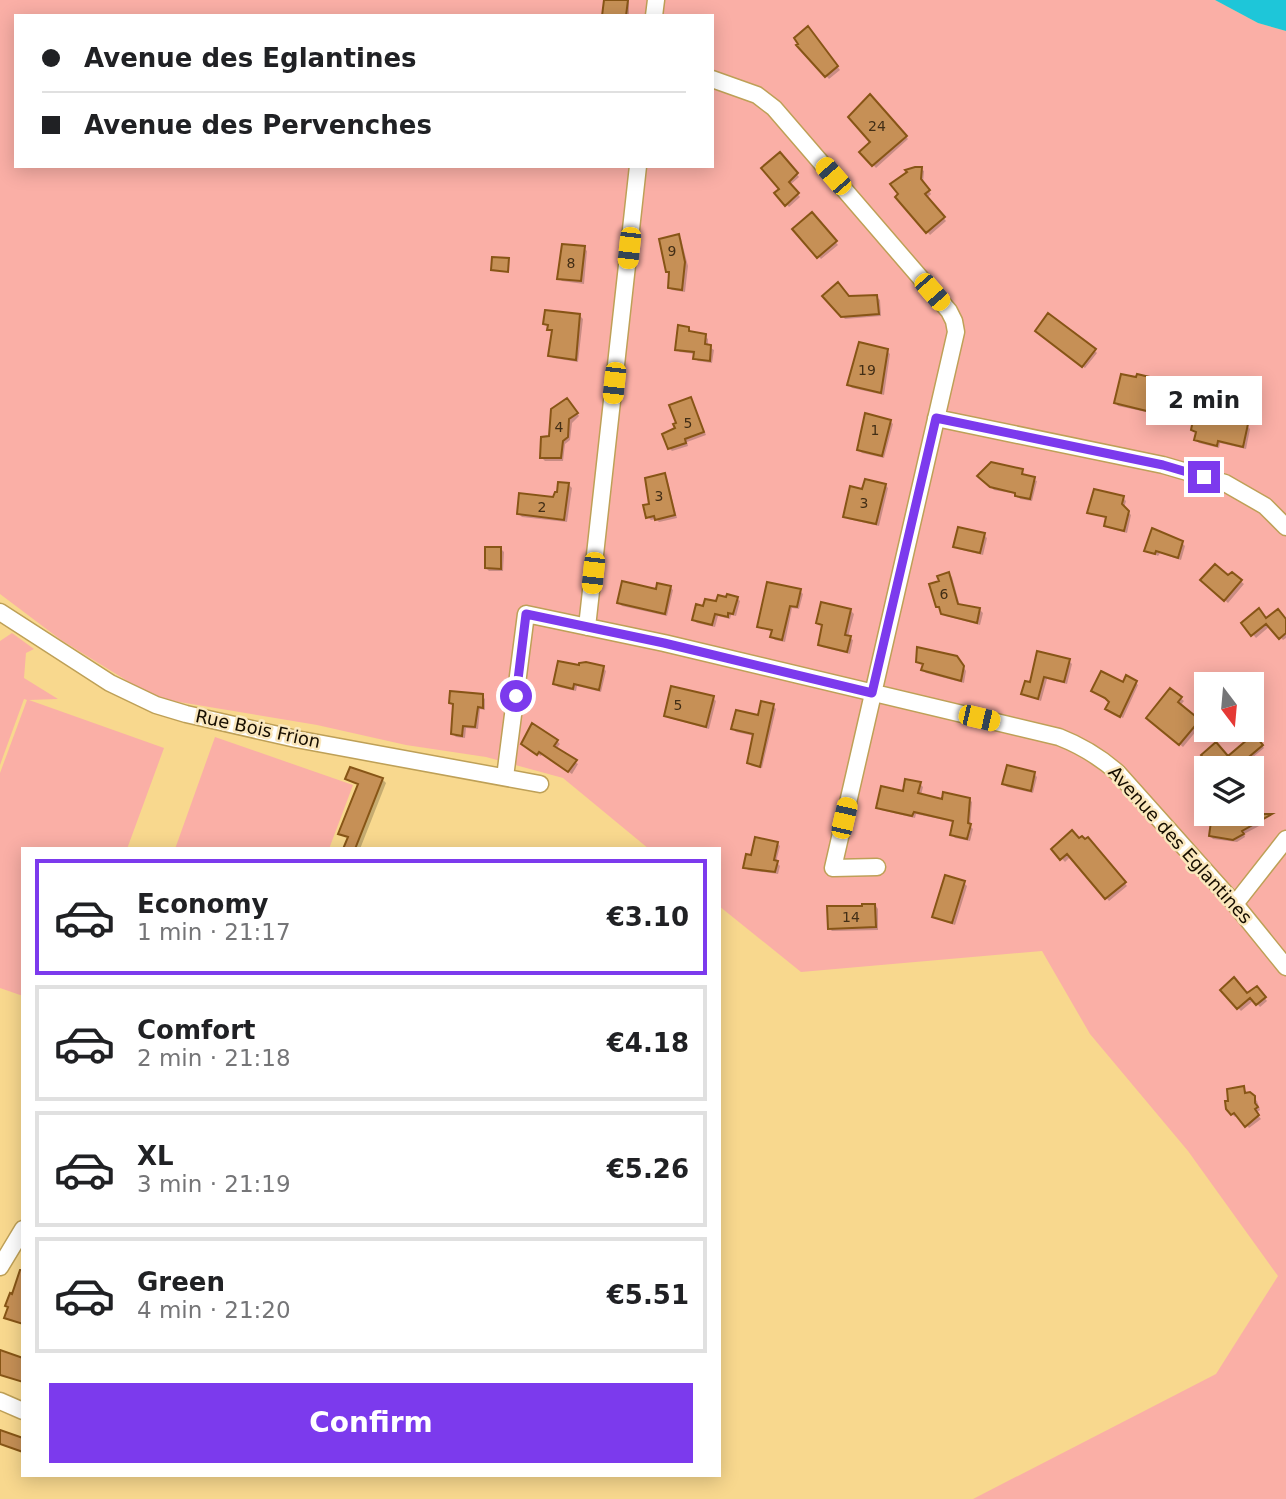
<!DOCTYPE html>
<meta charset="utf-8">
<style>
:root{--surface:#fff;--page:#f6f6f6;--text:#202124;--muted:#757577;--line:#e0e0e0;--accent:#7c3aed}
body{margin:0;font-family:"DejaVu Sans",sans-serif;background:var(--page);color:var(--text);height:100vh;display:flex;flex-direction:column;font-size:26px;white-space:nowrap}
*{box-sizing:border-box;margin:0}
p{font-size:23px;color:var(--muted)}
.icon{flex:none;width:38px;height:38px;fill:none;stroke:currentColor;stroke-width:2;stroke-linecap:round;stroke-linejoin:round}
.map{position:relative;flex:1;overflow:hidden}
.drawer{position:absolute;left:21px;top:847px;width:700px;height:630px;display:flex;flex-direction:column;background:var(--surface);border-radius:0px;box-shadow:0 4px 18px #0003}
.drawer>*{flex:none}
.top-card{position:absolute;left:14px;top:14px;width:700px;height:154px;border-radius:0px;box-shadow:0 4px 18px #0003;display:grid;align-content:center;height:154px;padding:0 28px;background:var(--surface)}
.needle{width:46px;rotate:164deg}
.tools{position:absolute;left:1194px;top:672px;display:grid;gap:14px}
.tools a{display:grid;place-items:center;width:70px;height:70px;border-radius:0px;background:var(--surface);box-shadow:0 4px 18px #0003;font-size:35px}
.end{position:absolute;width:32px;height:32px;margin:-16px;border:9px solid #7c3aed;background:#fff;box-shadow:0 0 0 4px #fff}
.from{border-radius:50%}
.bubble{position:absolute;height:49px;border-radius:0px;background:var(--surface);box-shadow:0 4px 18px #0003;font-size:23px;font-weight:700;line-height:49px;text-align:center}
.car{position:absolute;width:21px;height:42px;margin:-21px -10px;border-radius:9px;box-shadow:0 0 5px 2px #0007;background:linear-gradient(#f5c518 24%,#345 0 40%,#f5c518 0 76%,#345 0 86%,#f5c518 0)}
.top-card b{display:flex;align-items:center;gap:24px;height:66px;font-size:26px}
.top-card b+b{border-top:2px solid var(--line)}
.top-card i{width:18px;height:18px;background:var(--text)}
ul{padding:12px 0 0;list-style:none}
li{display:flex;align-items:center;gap:21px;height:116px;margin:0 14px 10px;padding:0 14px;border:4px solid var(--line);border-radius:0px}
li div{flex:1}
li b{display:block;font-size:26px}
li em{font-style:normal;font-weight:700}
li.current{border-color:var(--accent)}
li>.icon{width:63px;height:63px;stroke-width:1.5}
.action{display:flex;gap:14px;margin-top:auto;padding:14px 28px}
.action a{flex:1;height:80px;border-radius:0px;background:var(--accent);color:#fff;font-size:28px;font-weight:700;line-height:80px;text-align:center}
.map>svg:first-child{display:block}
.green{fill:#faafa6;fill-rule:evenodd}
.water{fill:#1ec6d9}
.shadow{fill:#0003}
.building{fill:#c69056;stroke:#875516;stroke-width:2}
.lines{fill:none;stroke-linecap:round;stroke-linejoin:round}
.minor-casing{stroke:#bea057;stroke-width:19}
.minor{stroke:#fff;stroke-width:16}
.route{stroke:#7c3aed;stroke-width:9}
.labels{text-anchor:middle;stroke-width:5;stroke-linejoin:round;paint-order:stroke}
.number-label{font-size:14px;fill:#422e16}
.street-label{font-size:18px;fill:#160e00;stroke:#fae7bc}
</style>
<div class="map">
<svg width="1286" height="1499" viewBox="0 0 1286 1499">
<rect width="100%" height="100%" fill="#f8d88e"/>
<path class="green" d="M0 0H1215L1258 23 1286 31V1499H973L1216 1374 1278 1276 1188 1151 1090 1034 1042 951 801 972 719 906V849H649L563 778 486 757 406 745 317 725 155 698 61 640 0 594ZM16 16H712V166H16ZM1206 684H1251V730H1206ZM1206 768H1251V814H1206Z
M12 633 34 649 26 653 24 678 58 699 29 700 164 748 127 849H23V996L0 988V773L27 700 24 699 0 765V641Z
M215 737 353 785 329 849H175Z"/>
<path class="water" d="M1215 0H1286V31L1258 23Z"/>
<path class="shadow" d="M606 0H629V16H604Z
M808 29 840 70 829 79 799 45Z
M870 96 908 139 876 168 862 152 872 143Z
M780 154 799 177 790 185 800 197 789 207 777 194 782 190Z
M921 169 924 171 923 183 931 194 927 198 946 221 930 235 897 197Z
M812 214 838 245 821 259 795 229Z
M678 236 681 239 688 266 685 292 672 290 669 287 671 274 668 271Z
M584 248 587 251 584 284 562 281 559 278Z
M825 296 877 297 880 300 881 316 845 319Z
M580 316 583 319 578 362 553 358 550 355 553 334 545 323Z
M688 328 691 333 705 336 708 339V346L714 350 712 363 698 361 695 358 696 354 680 352 677 349Z
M1040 334 1094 350 1097 353 1085 368Z
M887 351 890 354 884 395 852 388 849 385Z
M1153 380 1172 390 1165 416 1118 406 1116 403Z
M691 399 706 435 687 442 688 446 672 451 669 448Z
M570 403 579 416 572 423 570 440 565 444 563 461H545L542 458 550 438Z
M1226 403 1229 406 1226 421 1247 426 1250 429 1246 449 1220 443 1219 448 1199 443 1196 440 1197 433 1193 430 1201 418Z
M890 421 893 424 884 458 862 453 859 450Z
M1022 470 1024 476 1037 481 1032 501 1020 499 1017 494 994 490 980 476Z
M664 475 667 478 677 518 659 522 656 519 651 520 648 517Z
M569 485 572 488 567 522 522 517 519 514 554 499Z
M885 485 888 488 879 526 848 519 845 516 863 491Z
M1123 498 1126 501 1124 508 1131 515 1127 533 1109 528 1105 525 1107 519Z
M984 535 987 538 983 555 958 549 955 546Z
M1182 543 1185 546 1181 560 1160 553 1158 556 1146 550Z
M501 549 504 552 503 571H489L486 568Z
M949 574 952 577 960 606 980 610 983 613 980 625 946 616 938 606 941 583Z
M1232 574 1244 584 1228 603 1203 580 1228 578Z
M670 587 673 590 667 616 622 606 619 603Z
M800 591 803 594 799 609 792 608 785 642 775 640 772 637 773 632 759 626Z
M737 598 740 601 736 616 731 615 730 619 718 616 715 627 697 623 694 620 704 608Z
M851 611 854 614 848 637 853 640 850 654 822 647 819 644 823 626 818 623Z
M1267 620 1286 621V638L1283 640 1270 626 1256 638 1243 623Z
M1069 661 1072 664 1067 684 1047 679 1041 701 1023 694 1031 684Z
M918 662H960L966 671 964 683 926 673 923 670 924 665Z
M603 668 606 671 601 692 577 686 576 691 558 687 555 684Z
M1135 682 1138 685 1123 718 1111 712 1110 703 1093 691Z
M1171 690 1184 701 1180 706 1202 724 1183 747 1151 720Z
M482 696 485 699V710L480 709 478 729 466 728 465 738 456 737 453 734 454 706 451 703Z
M713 698 716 701 709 729 669 718 666 715Z
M773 706 776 709 762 768 752 766 749 763 755 736 736 732 733 729 759 717Z
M1254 736 1264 748 1240 768H1214L1203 755 1228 758Z
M557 741 560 744 556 749 578 764 572 774 542 754 541 756 526 747Z
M1034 774 1037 777 1033 793 1007 787 1004 784Z
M347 779H382L386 783 360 849H345L349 839 340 833 359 785Z
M920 784 923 787 921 795 943 801 969 799 972 802 970 826 973 829 970 841 955 838 952 835 954 822 916 814 915 818 881 810 878 807Z
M1251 809 1261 825 1244 834 1245 837 1237 842 1213 839 1210 836 1214 814H1220L1223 820 1234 814H1251Z
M1079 841 1091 842 1127 886 1109 901 1071 856 1065 862 1053 849Z
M777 843 780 846 776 862 780 866 778 874 748 870 745 867 752 857Z
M964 883 967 886 955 925 937 919 934 916Z
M875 905 878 909V930L832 931 829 928Z
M1257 988 1267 1001 1260 1007 1254 1000 1241 1011 1222 990 1247 996Z
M1243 1088 1247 1094H1250L1257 1101 1260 1110 1256 1113 1261 1119 1249 1128 1238 1115 1235 1117 1232 1114Z"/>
<path class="building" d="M604 0H628L626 16H602Z
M808 26 838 66 825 77 796 45 798 44 794 38Z
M870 94 907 136 872 166 859 152 870 142 848 117Z
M780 152 798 173 789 182 799 193 785 206 774 193 779 189 761 168Z
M915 167H922L921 179 930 190 925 194 945 217 926 233 895 197 898 194 890 184 907 172 905 170Z
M812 212 837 241 817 258 792 229Z
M679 234 685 262 682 290 668 288 669 272H666L659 239Z
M562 244 585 246 581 281 557 279Z
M492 257 509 258 508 272 491 270Z
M838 282 849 296 877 295 879 314 841 317 822 296Z
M545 310 580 314 576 360 548 356 552 330H547L548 325 543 324Z
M1048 313 1096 349 1082 367 1035 331Z
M678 325 689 327V331L706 334 705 344 711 345 710 361 693 359 694 352 675 350Z
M859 342 888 349 881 393 847 385Z
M1121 374 1136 377 1137 374 1154 378 1153 381 1170 385 1163 415 1114 403Z
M1204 396 1227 402 1223 418 1248 424 1243 447 1218 441 1217 446 1194 440 1196 432 1191 430 1194 415 1199 416Z
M691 397 704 432 685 439 686 443 668 449 662 434 675 428 673 424 676 423 669 405Z
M567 398 578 413 569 419 568 437 563 441 561 458H540L541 437 549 436 551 409Z
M865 413 891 420 882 456 857 450Z
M991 462 1023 469 1022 474 1035 477 1030 499 1015 496V493L990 487 977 476Z
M665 473 675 515 655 520 654 516 646 518 643 505 649 504 645 478Z
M865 479 886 484 876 524 843 517 850 486 862 489Z
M558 482 569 483 564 520 517 514 519 493 553 497 555 492H557Z
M1094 489 1124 496 1122 504 1129 511 1124 531 1104 526 1106 517 1087 513Z
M958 527 985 533 980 553 953 547Z
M1152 528 1183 541 1178 558 1156 551 1155 554 1144 551Z
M485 547H501V569L485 568Z
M1215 564 1228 575 1232 572 1242 580 1224 601 1200 580Z
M949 572 958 604 980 608 977 623 941 614 939 607H936L929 584 939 581 937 576Z
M622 581 656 589 657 583 671 586 665 614 617 603Z
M767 582 801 589 797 607 790 606 782 640 770 637 772 630 757 627Z
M727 594 738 597 733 614 728 613V617L715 614 712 625 692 620 696 604 703 606 705 599 716 601 718 595 726 597Z
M821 602 851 609 845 635 851 636 847 652 818 645 822 625 816 623Z
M1259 608 1266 618 1278 609 1286 619V633L1279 639 1266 624 1251 636 1241 623Z
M917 647 957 656 964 666 961 681 921 670 923 664 916 662Z
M1037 651 1070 659 1064 682 1044 677 1038 699 1021 694 1025 681 1030 682Z
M558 661 579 665V663L586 662 604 666 599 690 574 684 573 689 553 684Z
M1101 671 1123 682 1126 675 1137 681 1120 717 1105 709 1109 702 1105 698 1091 691Z
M671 686 714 696 706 727 664 716Z
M1170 688 1182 697 1178 702 1200 720 1179 745 1146 718Z
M450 691 483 694V708L478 707 475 727 463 726 462 736 451 734 453 704 449 703Z
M761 701 774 704 760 767 747 763 753 734 731 729 736 710 758 715Z
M532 723 558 740 554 746 577 760 568 772 539 752 537 755 521 744Z
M1254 734 1263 745 1237 767 1238 768H1212L1201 755 1216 742 1228 756Z
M1007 765 1035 772 1031 791 1002 784Z
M350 767 383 778 355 849H343L348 837 338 834 358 784 345 779Z
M905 779 921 782 918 793 942 799 943 792 970 798 968 823 971 824 967 839 950 835 953 821 914 812 912 816 876 808 881 786 903 791Z
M1212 814H1220L1222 818 1230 814H1272L1242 831 1244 834 1233 840 1209 836Z
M1072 830 1079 838 1082 836 1085 839 1088 837 1126 882 1105 899 1067 854 1060 860 1051 849Z
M755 837 778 842 774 860 778 861 775 872 743 868 746 854 751 855Z
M945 875 965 881 952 923 932 917Z
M862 904H875L876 927 828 929 827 906H862Z
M1234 977 1247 993 1257 986 1266 997 1256 1005 1250 998 1237 1009 1220 990Z
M1244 1086 1245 1093 1250 1092 1255 1096V1103L1258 1107 1255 1109 1259 1115 1245 1127 1234 1113 1231 1115 1226 1109 1225 1101H1228L1227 1089Z
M20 1270H23V1324L4 1318 8 1307 5 1306 10 1293 12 1294Z
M0 1350 23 1358V1382L0 1375Z
M0 1430 23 1438V1452L0 1444Z"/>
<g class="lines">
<g class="minor-casing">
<path id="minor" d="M654 16 656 0
M712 79 757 95 774 108 949 311 954 321 956 332 833 868 877 867
M936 418 1163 465 1225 483 1265 506 1286 527
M0 612 110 683 156 705 186 714 296 739 540 784
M587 627 638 166
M505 777 526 614 664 643 1059 737C1082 746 1099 756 1118 773L1235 904 1286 967
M1235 904 1286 839
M0 1267 23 1229
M0 1401 23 1411"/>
</g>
<use href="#minor" class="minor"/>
</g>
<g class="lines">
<path class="route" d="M516 696 526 614 664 643 872 693 936 418 1163 465 1204 477"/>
</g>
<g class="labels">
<g class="number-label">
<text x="877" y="131">24</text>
<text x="672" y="256">9</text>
<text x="571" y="268">8</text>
<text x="867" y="375">19</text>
<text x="688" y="428">5</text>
<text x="559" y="432">4</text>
<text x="875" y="435">1</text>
<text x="659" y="501">3</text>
<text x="864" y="508">3</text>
<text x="542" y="512">2</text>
<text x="944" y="599">6</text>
<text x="678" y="710">5</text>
<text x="851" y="922">14</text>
</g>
<g class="street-label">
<text transform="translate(258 729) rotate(12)" y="6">Rue Bois Frion</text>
<text transform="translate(1180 845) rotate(48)" y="6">Avenue des Eglantines</text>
</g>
</g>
</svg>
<div class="tools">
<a><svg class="needle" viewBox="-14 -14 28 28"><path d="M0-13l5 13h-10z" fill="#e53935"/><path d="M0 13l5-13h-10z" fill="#757577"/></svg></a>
<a><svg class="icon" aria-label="layers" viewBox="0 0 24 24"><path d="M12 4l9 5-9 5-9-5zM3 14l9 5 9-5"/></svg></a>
</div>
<i class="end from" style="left:516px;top:696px"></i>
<i class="end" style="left:1204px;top:477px"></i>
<div class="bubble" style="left:1146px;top:376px;width:116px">2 min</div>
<i class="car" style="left:833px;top:176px;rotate:319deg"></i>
<i class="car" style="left:629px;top:248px;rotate:186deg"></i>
<i class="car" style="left:932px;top:292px;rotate:139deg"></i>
<i class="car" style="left:614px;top:383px;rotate:186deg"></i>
<i class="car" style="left:593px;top:573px;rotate:186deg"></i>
<i class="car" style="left:979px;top:718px;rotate:103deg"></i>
<i class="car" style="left:844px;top:818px;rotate:13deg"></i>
<div class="top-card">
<b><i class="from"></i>Avenue des Eglantines</b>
<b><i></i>Avenue des Pervenches</b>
</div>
<section class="drawer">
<ul>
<li class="current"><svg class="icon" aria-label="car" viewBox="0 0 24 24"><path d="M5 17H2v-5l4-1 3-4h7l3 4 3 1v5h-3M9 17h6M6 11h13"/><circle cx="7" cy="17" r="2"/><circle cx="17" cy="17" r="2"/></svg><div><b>Economy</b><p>1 min · 21:17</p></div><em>€3.10</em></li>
<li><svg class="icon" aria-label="car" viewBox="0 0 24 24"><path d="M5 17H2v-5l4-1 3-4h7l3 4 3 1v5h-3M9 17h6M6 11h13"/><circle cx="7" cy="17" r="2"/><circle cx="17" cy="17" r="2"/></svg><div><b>Comfort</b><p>2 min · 21:18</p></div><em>€4.18</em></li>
<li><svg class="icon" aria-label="car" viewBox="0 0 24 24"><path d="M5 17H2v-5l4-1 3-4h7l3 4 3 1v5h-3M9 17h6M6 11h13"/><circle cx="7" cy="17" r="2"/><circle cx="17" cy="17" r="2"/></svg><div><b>XL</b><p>3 min · 21:19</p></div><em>€5.26</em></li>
<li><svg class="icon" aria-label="car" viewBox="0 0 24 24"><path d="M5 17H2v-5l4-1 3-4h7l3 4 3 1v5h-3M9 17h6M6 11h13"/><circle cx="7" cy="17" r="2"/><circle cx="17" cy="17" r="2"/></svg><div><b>Green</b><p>4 min · 21:20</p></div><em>€5.51</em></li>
</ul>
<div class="action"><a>Confirm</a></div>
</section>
</div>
